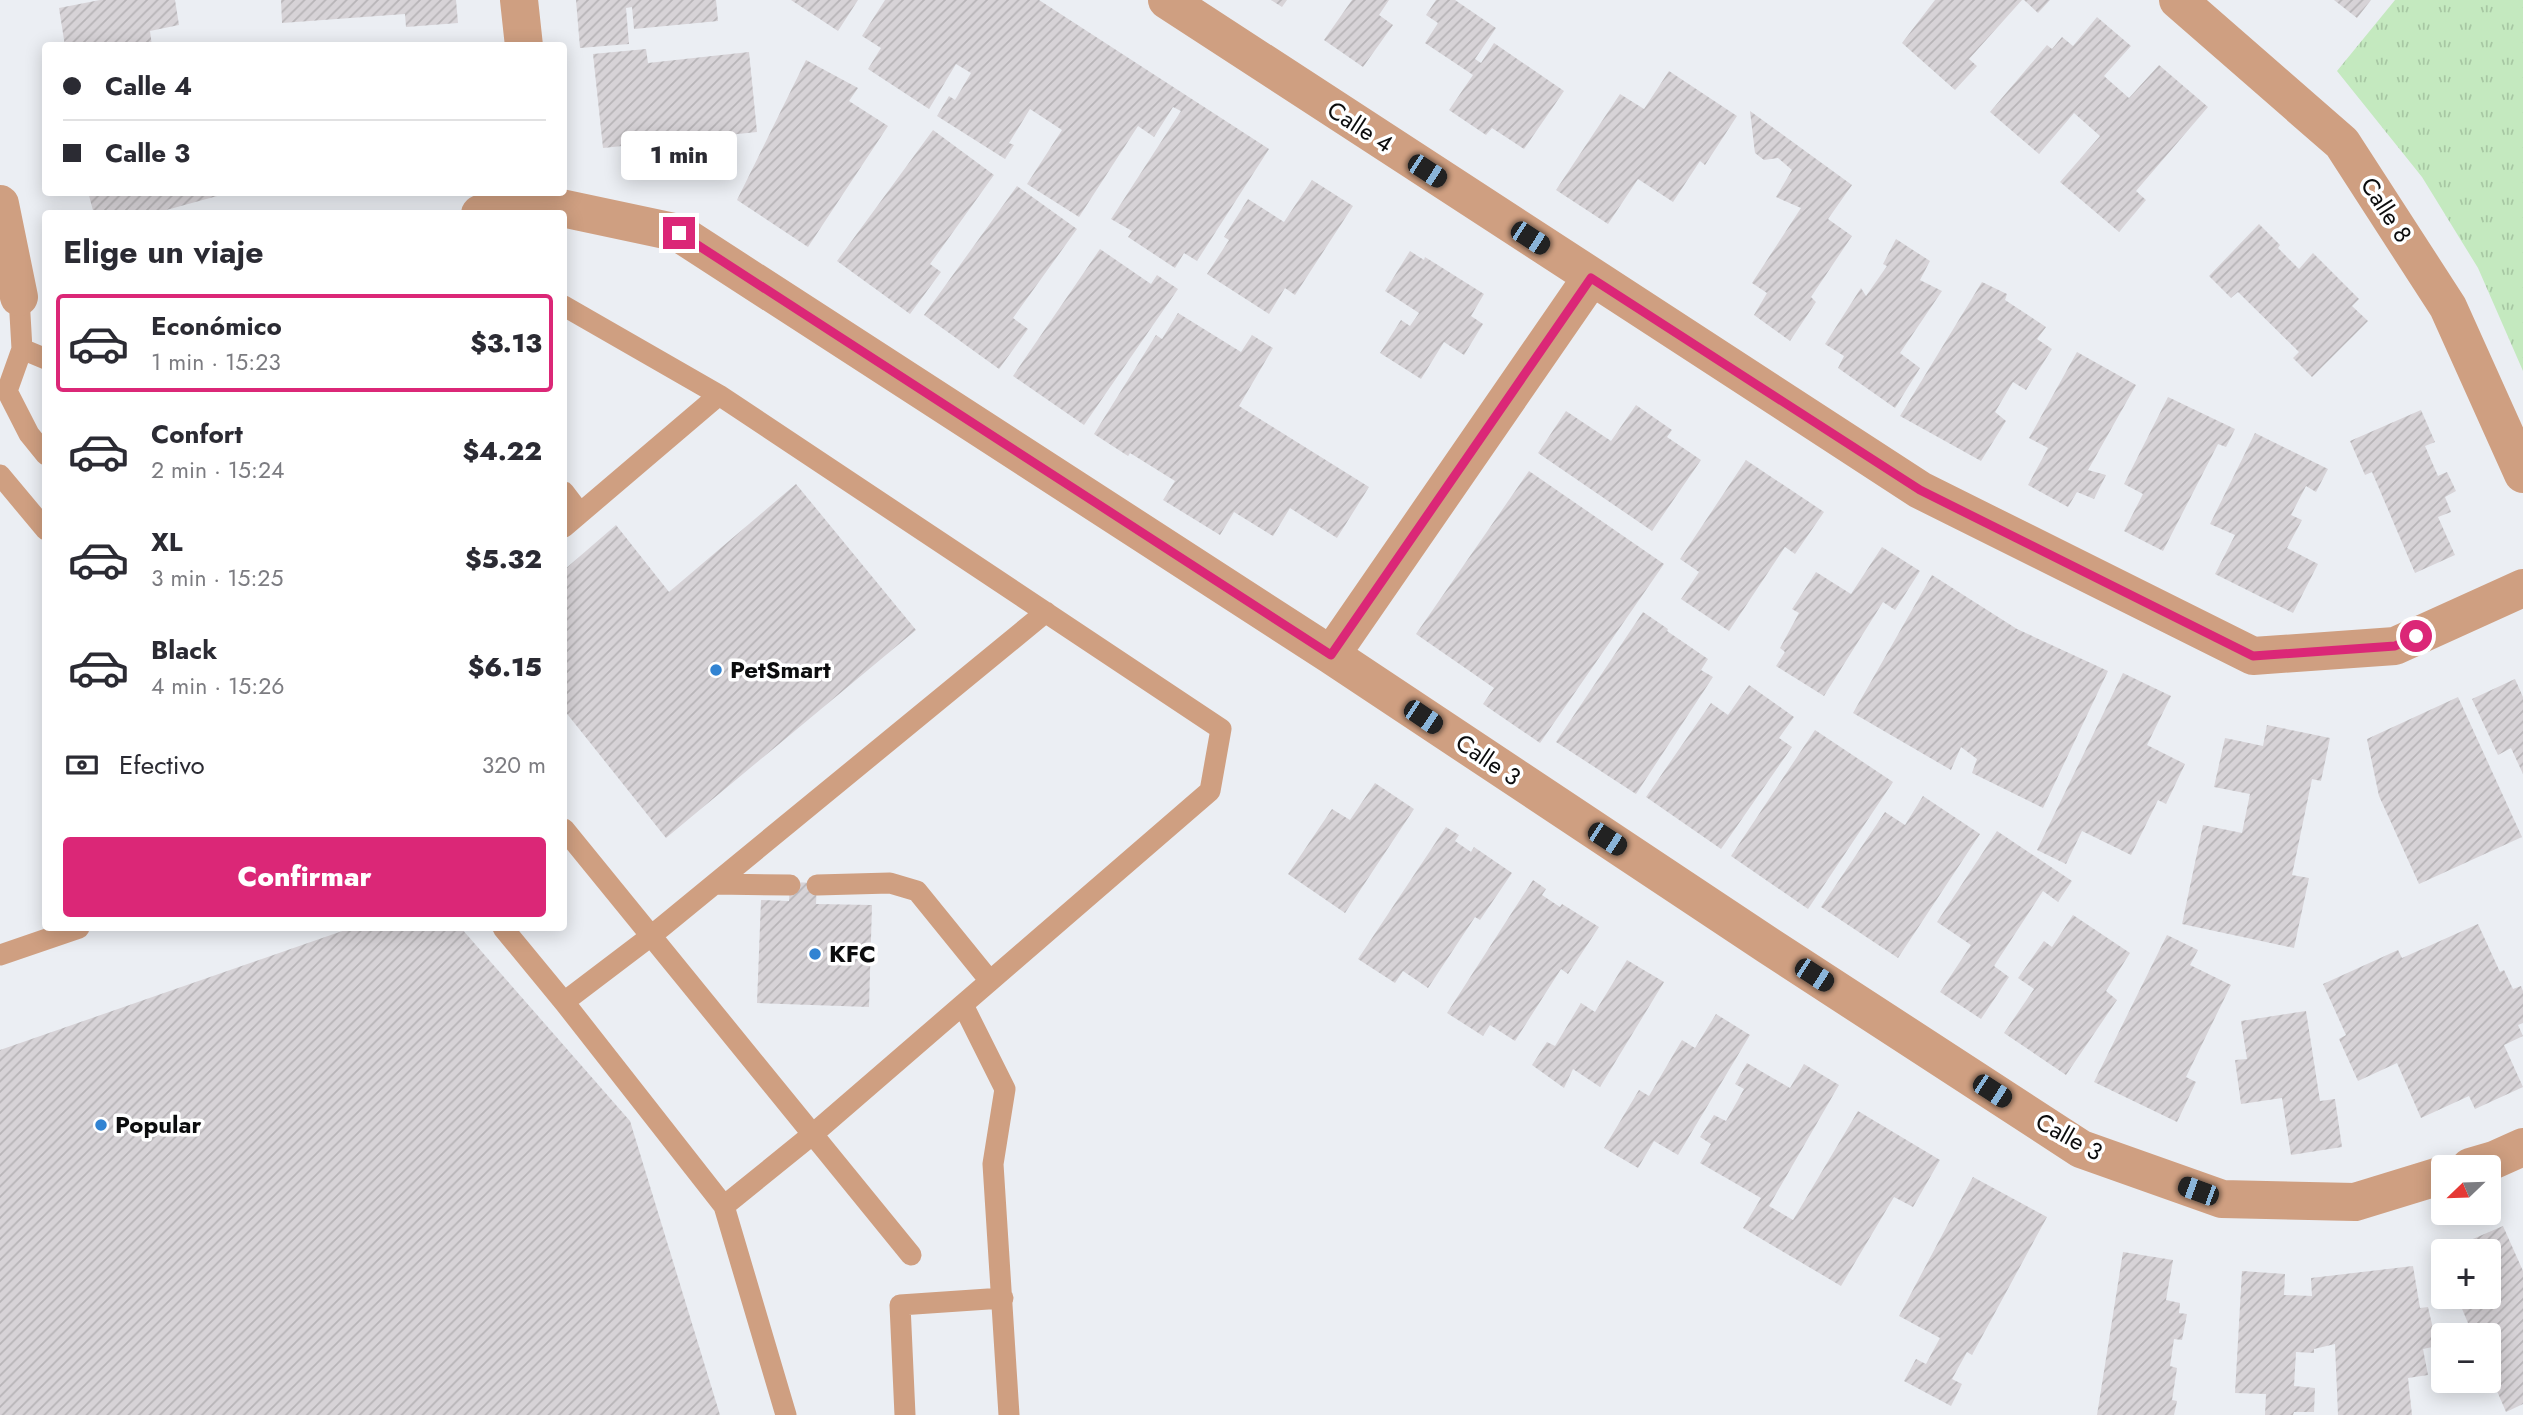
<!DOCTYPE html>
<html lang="es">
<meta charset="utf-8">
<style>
:root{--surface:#fff;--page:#f2f2f3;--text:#2b2b33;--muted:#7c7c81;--line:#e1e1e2;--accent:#db2777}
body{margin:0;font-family:Jost,sans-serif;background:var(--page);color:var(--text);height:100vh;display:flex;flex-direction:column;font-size:26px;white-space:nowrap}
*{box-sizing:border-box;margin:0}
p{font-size:23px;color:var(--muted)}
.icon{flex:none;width:38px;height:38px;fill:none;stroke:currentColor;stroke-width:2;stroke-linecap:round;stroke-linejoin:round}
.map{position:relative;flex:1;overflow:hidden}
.sheet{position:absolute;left:42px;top:210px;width:525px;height:721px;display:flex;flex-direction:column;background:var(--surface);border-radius:7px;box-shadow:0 4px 18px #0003}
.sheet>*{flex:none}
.hud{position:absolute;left:42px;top:42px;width:525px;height:154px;border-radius:7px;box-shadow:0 4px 18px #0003;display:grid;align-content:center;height:154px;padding:0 21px;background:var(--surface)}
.needle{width:46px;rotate:247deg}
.fabs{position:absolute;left:2431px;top:1155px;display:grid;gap:14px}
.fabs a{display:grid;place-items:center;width:70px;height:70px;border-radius:7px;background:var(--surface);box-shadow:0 4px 18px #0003;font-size:35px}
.end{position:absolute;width:32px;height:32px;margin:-16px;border:9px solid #db2777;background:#fff;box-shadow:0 0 0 4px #fff}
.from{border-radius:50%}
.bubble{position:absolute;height:49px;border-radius:7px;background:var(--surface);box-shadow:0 4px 18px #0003;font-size:23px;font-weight:800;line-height:49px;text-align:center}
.car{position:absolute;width:21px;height:42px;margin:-21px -10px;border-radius:9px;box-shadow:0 0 5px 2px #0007;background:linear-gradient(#222 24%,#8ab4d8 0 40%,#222 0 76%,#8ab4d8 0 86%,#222 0)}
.hud b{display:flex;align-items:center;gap:24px;height:66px;font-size:26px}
.hud b+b{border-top:2px solid var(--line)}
.hud i{width:18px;height:18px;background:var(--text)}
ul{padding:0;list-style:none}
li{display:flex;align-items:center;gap:21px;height:98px;margin:0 14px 10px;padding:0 7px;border:4px solid transparent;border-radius:7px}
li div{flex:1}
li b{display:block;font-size:26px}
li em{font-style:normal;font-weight:800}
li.on{border-color:var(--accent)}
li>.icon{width:63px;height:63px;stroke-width:1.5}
h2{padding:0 21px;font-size:32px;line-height:84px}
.pay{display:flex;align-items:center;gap:18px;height:77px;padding:0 21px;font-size:26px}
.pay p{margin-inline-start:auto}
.primary-button{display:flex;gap:14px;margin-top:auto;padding:14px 21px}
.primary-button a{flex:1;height:80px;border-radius:7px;background:var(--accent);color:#fff;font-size:28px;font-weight:800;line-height:80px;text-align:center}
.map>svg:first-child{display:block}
.grass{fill:url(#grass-tufts)}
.building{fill:url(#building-hatch)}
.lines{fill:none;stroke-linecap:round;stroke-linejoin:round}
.lane{stroke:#cf9f81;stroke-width:21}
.street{stroke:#cf9f81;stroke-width:38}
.route{stroke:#db2777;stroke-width:9}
.poi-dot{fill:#3183d2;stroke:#fff;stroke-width:2.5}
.labels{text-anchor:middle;stroke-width:7;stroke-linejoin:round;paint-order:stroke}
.street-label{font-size:24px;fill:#0c0d0e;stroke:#fff}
.poi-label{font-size:24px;font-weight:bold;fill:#0c0d0e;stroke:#fff;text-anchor:start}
</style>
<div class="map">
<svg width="2523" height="1415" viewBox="0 0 2523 1415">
<defs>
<pattern id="grass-tufts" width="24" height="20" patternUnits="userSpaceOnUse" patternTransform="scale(1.75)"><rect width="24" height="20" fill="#c4e9bf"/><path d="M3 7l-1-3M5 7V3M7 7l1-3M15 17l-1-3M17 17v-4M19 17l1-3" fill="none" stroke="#a7c7a3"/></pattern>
<pattern id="building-hatch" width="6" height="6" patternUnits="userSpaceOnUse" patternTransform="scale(1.75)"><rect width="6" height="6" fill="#d7d3d7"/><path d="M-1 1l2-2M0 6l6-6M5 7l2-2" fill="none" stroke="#b7b4b7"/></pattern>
</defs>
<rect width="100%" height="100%" fill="#ebeef3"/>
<path class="grass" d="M2395 0H2523V371L2478 268 2422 177 2337 71Z"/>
<path class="building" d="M100 0H175L179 25 150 31 152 46H65L59 8Z
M281 0H456L458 23 406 27 405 14 282 23Z
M576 0H716L718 21 634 29 632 7 626 8 629 44 580 48Z
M791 0H858L838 31Z
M885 0H1039L1269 149 1197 261 1184 253 1175 268 1128 237 1132 231 1111 219 1181 111 1173 107 1154 137 1138 126 1079 217 1027 184 1062 130 1030 109 1009 143 1014 145 1005 159 937 116 949 96 955 100 971 73 956 64 929 109 868 69 881 48 862 36Z
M1271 0H1287L1282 7Z
M1352 0H1389L1379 15 1393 25 1363 67 1324 40Z
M1436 0H1455L1496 28 1475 59 1481 63 1494 43 1564 91 1524 149 1492 128 1486 135 1449 110 1473 75 1425 43 1438 23 1426 15Z
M1935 0H2022L1969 59 1977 66 1955 90 1902 43Z
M2024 0H2050L2038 13Z
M2334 0H2371L2357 18Z
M2097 17 2131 46 2104 76 2129 98 2159 65 2208 107 2136 191 2146 200 2119 232 2060 182 2100 136 2074 113 2039 154 1990 112 2047 45 2052 49 2062 37 2073 46Z
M646 49 648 63 749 52 757 132 603 148 593 54Z
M806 60 858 88 849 101 888 126 808 247 737 200Z
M1669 71 1737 116 1705 165 1700 161 1673 202 1638 179 1608 224 1556 190 1620 94 1644 109Z
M1750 111 1852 185 1828 219 1852 236 1811 297 1816 302 1790 341 1754 315 1767 293 1752 283 1801 208 1776 197 1792 170 1778 158 1764 160 1755 153Z
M933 130 994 175 930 264 941 272 910 314 837 261Z
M1312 180 1353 206 1295 295 1285 288 1269 314 1207 274 1229 240 1224 237 1248 199 1284 222Z
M1017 186 1077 229 1013 318 1028 329 999 369 924 315Z
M88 192H228V193L152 214H94Z
M2259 224 2280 245 2278 248 2299 269 2313 253 2359 299 2352 306 2368 321 2312 377 2293 358 2299 352 2238 292 2231 298 2209 276Z
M1896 239 1930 261 1920 280 1942 291 1900 353 1920 368 1895 408 1838 368 1844 356 1825 344 1861 288 1866 296 1887 266 1883 264Z
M1100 249 1151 284 1157 275 1178 289 1084 425 1013 376Z
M1410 251 1424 260 1425 257 1484 294 1471 316 1483 324 1464 355 1444 342 1421 379 1380 353 1401 320 1410 326 1419 313 1385 291Z
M1982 282 2007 294 2005 300 2046 327 2037 339 2052 349 2026 390 2013 382 1995 412 2006 421 1981 461 1900 416Z
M1178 313 1241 352 1252 335 1273 348 1239 406 1369 487 1337 538 1290 508 1273 536 1234 512 1220 535 1163 500 1175 481 1130 453 1128 456 1094 434 1156 335 1162 339Z
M2077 352 2136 385 2088 470 2106 475 2094 499 2077 492 2068 507 2028 485 2048 448 2029 438Z
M2168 397 2235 429 2226 447 2218 444 2163 551 2124 531 2143 494 2124 484Z
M1636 405 1672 430 1667 437 1701 460 1652 531 1538 453 1566 411 1611 441Z
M2421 410 2435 442 2425 446 2438 476 2447 472 2456 491 2445 497 2451 512 2438 517 2455 555 2415 573 2372 472 2365 475 2350 441Z
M2255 433 2328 469 2316 492 2306 486 2291 515 2302 520 2287 548 2318 564 2293 613 2215 574 2235 535 2210 524Z
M1746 460 1824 512 1795 554 1785 547 1729 631 1681 599 1699 572 1680 559Z
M1529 471 1664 564 1540 743 1483 704 1494 688 1416 634Z
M796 484 916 630 666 838 564 710V570L616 525 669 592Z
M1882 547 1920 571 1895 610 1883 602 1824 696 1776 666 1785 652 1780 648 1799 613 1792 609 1816 572 1851 594Z
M1932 575 2017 629 2108 671 2043 808 1972 773 1977 759 1961 747 1951 770 1853 713Z
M1643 612 1668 629 1667 631 1708 659 1701 670 1713 677 1636 794 1556 742Z
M2123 673 2171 696 2147 745 2185 764 2166 804 2158 800 2131 855 2082 831 2066 864 2037 850Z
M2515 679 2523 697V774L2511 748 2498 755 2472 699Z
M1749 685 1794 717 1779 738 1792 747 1721 849 1646 797 1711 703 1728 715Z
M2458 697 2522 837 2419 884 2379 796 2367 739Z
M2267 725 2330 738 2321 781 2312 779 2292 875 2309 878 2294 948 2182 924 2203 825 2242 833 2250 794 2214 787 2225 738 2263 746Z
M1815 730 1893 782 1808 909 1731 856Z
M1375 783 1414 809 1345 913 1288 874 1332 809 1350 820Z
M1923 796 1980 834 1898 958 1821 907 1885 812 1905 825Z
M1446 827 1459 835 1455 841 1471 852 1474 847 1512 873 1480 920 1475 917 1428 988 1403 971 1395 983 1358 959Z
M1997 831 2072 881 2058 902 2043 891 1994 966 2009 977 1981 1019 1940 992 1971 945 1937 922Z
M1533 880 1546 889 1542 895 1560 907 1562 904 1599 927 1568 974 1561 969 1515 1041 1490 1025 1483 1036 1447 1013Z
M790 882 817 883 816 904 872 905 869 1007 757 1003 761 900 789 901Z
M2073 915 2130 953 2106 991 2117 1000 2066 1075 2004 1033 2034 989 2018 978 2044 941 2052 947Z
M2478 924 2500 972 2504 970 2513 989 2521 986 2523 991V1023L2518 1025 2523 1036 2504 1045 2523 1087 2475 1109 2469 1096 2421 1118 2397 1063 2358 1081 2339 1039 2346 1035 2323 984 2398 950 2402 958Z
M351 928H461L630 1121 720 1415H0V1050Z
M2167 935 2198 950 2190 965 2231 985 2186 1077 2196 1082 2177 1122 2094 1082Z
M1627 960 1664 982 1600 1087 1573 1069 1564 1088 1532 1065 1547 1042 1555 1046 1581 1003 1595 1012Z
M2306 1011 2320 1101 2335 1099 2342 1147 2291 1155 2282 1098 2241 1104 2235 1060 2247 1059 2241 1021Z
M1716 1014 1750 1035 1678 1155 1654 1141 1638 1168 1604 1148 1639 1090 1649 1096 1682 1040 1695 1048Z
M1747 1063 1790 1088 1804 1064 1839 1085 1769 1206 1793 1220 1858 1111 1940 1160 1913 1207 1894 1197 1841 1286 1743 1228 1761 1198 1700 1163 1711 1144 1700 1137 1714 1115 1726 1121 1744 1089 1735 1084Z
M1973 1177 2047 1217 1972 1355 1967 1352 1952 1379 1962 1384 1951 1406 1904 1381 1916 1359 1926 1364 1940 1338 1899 1316Z
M2503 1226 2523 1271V1404L2506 1412 2497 1391 2490 1393 2484 1381H2488V1335H2473L2460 1304 2454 1307 2449 1297H2488V1251H2445Z
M2123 1252 2173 1260 2166 1300 2180 1303 2179 1313 2187 1314 2182 1340 2174 1339 2170 1366 2177 1368 2172 1400 2177 1401 2174 1415H2097Z
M2443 1252V1283L2431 1257Z
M2413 1266 2420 1308 2428 1307 2437 1346 2423 1349 2428 1375 2408 1378 2412 1415H2338L2335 1344 2314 1349V1353L2296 1352 2294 1386 2315 1388 2314 1412H2294L2293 1415H2265L2266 1394 2235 1393 2242 1271 2285 1274 2284 1295 2312 1296 2311 1278Z"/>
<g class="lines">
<path class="lane" d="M19 297 22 349 7 391 29 434 46 455
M564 306 719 395
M22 349 46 359
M0 475 46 530
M564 492 580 513
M564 527 719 395 1221 729 1210 791 813 1134 724 1206 564 1002
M564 829 911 1255
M715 884 790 885
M817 885 890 883 917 891 990 981
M503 928 564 1002 651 936 1046 612
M0 955 79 928
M963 1005 1005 1089 993 1164 1009 1415
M724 1206 786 1415
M905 1415 900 1305 1003 1298"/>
<path class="street" d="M519 0 524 46
M1167 0 1920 490 2253 656 2395 646 2523 588
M2178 0 2342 143 2448 307 2523 474
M0 204 19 297
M480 214 538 203 679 233 1331 655 1769 946 2081 1149 2222 1199 2355 1202 2443 1175
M1331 655 1591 278
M2470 1167 2494 1160 2523 1147"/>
</g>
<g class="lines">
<path class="route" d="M679 233 1331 655 1591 278 1920 490 2253 656 2395 646 2416 636"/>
</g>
<g class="poi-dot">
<circle cx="716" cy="670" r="7"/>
<circle cx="815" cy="954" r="7"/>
<circle cx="101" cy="1125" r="7"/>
</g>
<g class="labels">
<g class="street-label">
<text transform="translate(1360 127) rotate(33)" y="8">Calle 4</text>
<text transform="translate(2386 210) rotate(57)" y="8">Calle 8</text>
<text transform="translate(1488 760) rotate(34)" y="8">Calle 3</text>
<text transform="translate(2069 1137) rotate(29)" y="8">Calle 3</text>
</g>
<g class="poi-label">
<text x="730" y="678">PetSmart</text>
<text x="829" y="962">KFC</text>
<text x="115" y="1133">Popular</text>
</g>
</g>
</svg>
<div class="fabs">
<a><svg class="needle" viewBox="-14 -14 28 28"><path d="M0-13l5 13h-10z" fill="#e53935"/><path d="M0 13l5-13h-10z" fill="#7c7c81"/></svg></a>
<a>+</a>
<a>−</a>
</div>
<i class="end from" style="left:2416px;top:636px"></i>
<i class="end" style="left:679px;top:233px"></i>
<div class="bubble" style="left:621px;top:131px;width:116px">1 min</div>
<i class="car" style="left:1427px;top:171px;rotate:123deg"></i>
<i class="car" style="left:1530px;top:238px;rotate:123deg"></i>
<i class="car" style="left:1423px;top:717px;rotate:124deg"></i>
<i class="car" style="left:1607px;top:839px;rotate:123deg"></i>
<i class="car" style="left:1814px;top:975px;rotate:123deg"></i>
<i class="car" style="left:1992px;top:1091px;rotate:123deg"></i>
<i class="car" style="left:2198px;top:1191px;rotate:290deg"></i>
<div class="hud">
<b><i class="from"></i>Calle 4</b>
<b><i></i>Calle 3</b>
</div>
<section class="sheet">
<h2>Elige un viaje</h2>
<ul>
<li class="on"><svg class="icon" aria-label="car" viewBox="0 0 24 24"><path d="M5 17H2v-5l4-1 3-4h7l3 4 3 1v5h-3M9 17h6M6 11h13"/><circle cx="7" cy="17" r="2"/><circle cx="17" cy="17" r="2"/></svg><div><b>Económico</b><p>1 min · 15:23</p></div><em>$3.13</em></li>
<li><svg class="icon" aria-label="car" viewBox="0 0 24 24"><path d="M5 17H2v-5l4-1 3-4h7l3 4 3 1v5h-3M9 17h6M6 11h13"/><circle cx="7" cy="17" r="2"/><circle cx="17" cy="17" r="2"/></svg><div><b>Confort</b><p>2 min · 15:24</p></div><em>$4.22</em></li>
<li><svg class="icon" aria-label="car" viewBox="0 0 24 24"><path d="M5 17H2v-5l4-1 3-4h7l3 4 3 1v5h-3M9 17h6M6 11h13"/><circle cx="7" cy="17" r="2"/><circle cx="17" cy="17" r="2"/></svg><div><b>XL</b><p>3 min · 15:25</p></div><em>$5.32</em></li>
<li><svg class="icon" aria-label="car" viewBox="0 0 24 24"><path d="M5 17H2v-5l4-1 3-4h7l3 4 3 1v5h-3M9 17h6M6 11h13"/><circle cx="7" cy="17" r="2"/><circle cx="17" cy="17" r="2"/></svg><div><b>Black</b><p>4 min · 15:26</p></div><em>$6.15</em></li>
</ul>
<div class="pay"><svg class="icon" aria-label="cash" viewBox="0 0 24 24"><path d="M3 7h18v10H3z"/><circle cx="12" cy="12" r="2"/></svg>Efectivo<p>320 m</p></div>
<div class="primary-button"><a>Confirmar</a></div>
</section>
</div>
